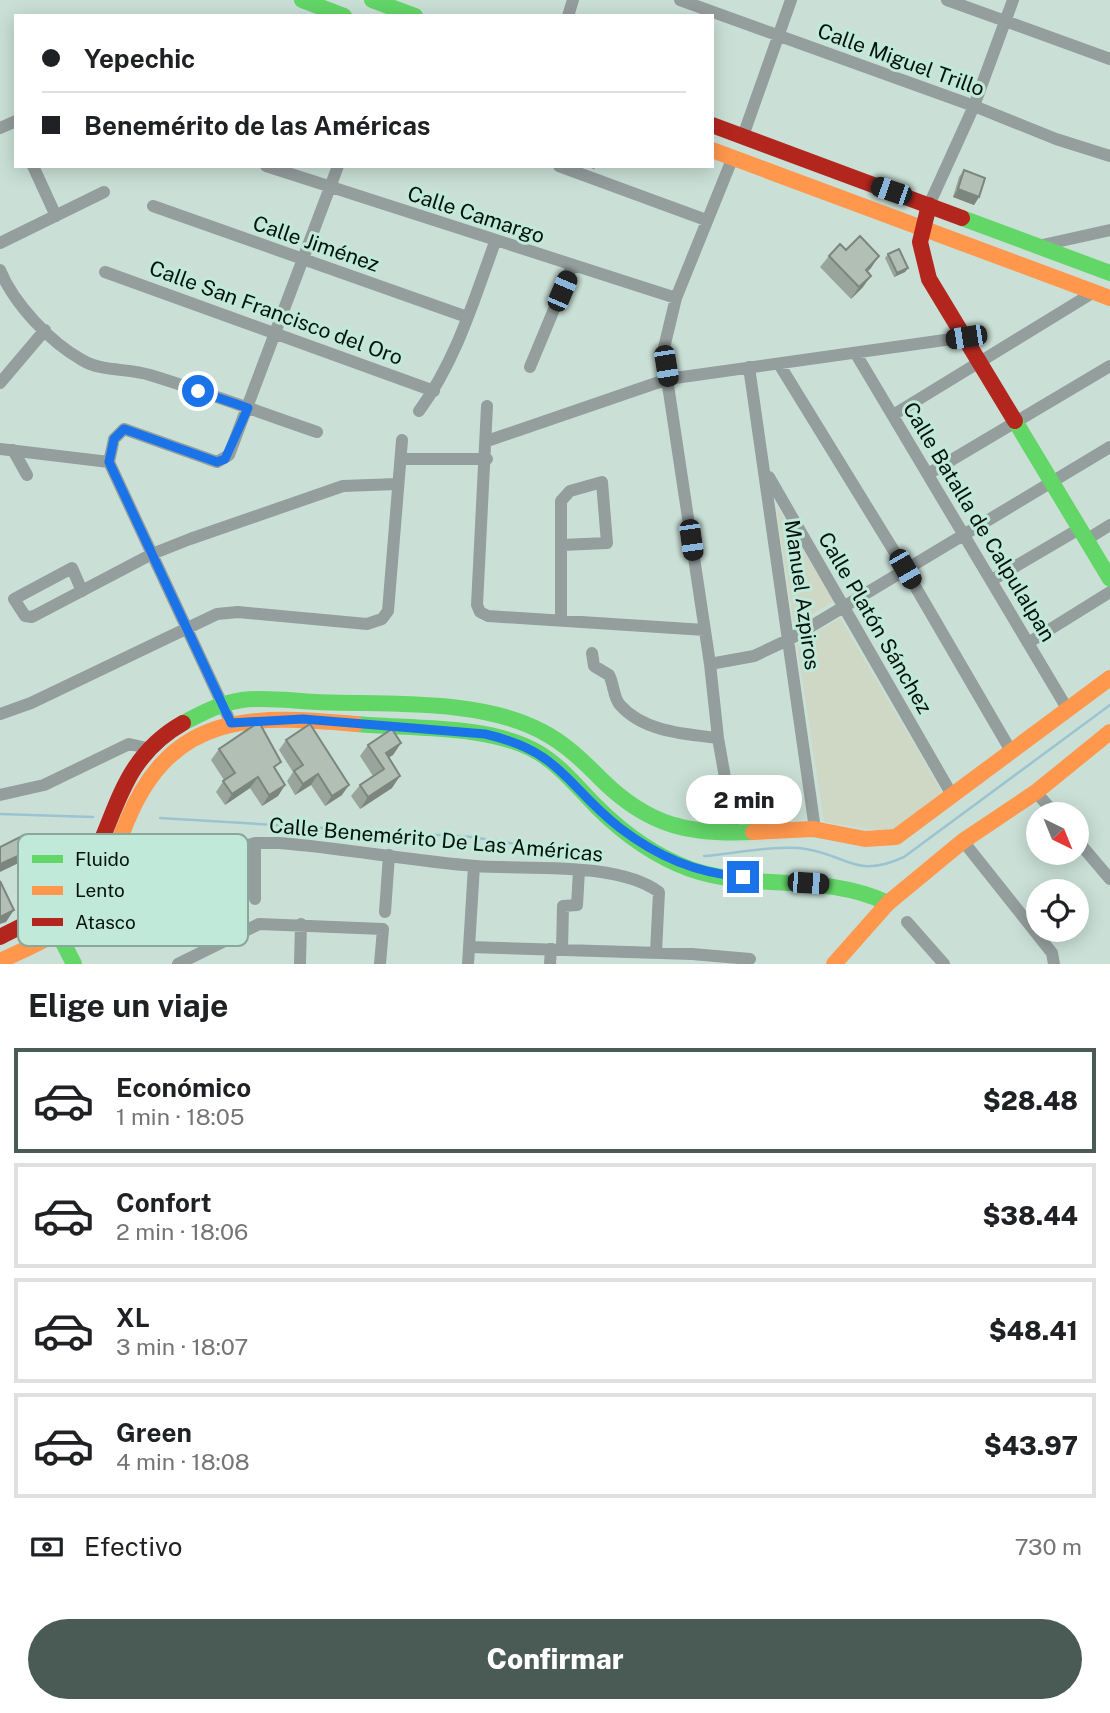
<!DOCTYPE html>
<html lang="es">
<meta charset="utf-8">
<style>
:root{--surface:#fff;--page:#f6f6f6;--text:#202124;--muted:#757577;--line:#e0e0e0;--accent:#4a5a54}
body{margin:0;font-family:"Public Sans",sans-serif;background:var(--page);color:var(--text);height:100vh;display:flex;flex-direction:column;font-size:26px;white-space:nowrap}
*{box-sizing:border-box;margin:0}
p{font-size:23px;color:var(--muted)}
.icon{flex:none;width:38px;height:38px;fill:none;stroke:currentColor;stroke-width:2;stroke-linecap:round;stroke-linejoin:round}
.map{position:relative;height:964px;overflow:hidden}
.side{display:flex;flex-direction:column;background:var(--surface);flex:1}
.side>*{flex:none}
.hud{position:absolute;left:14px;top:14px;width:700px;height:154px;border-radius:0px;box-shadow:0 4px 18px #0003;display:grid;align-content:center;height:154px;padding:0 28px;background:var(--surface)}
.needle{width:46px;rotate:137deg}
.fabs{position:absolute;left:1026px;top:802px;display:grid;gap:14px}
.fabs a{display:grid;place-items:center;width:63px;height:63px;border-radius:50%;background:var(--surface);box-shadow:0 4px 18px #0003;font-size:35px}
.end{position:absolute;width:32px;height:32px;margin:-16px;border:9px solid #1a73e8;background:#fff;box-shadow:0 0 0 4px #fff}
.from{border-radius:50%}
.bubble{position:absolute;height:49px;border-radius:24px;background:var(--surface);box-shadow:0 4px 18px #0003;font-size:23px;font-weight:800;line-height:49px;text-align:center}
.car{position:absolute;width:21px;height:42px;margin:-21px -10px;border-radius:9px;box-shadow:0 0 5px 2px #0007;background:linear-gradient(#222 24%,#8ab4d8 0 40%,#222 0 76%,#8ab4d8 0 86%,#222 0)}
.hud b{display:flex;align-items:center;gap:24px;height:66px;font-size:26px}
.hud b+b{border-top:2px solid var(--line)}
.hud i{width:18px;height:18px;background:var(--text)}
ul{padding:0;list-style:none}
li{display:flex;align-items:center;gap:21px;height:105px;margin:0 14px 10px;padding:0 14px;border:4px solid var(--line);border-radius:0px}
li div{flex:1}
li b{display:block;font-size:26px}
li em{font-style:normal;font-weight:800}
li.selected{border-color:var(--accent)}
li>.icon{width:63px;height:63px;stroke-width:1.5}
h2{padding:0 28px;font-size:32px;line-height:84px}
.pay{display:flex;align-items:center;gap:18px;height:77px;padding:0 28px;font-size:26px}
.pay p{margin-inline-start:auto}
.primary-button{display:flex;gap:14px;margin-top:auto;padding:14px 28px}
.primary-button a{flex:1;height:80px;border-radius:42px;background:var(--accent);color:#fff;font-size:28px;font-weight:800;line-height:80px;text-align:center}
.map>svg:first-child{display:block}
.green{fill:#ced8c5}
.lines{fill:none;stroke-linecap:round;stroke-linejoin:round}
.stream{stroke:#9cc3d1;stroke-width:2.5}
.street{stroke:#949e9d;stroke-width:12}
.fast{stroke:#63d668;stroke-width:16}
.slow{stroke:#ff974d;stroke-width:16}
.jam{stroke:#b3261e;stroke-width:16}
.wall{fill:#98a49c}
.shaded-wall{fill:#7c867f}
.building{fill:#b1bfb5;stroke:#7c867f;stroke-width:2}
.route{stroke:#1a73e8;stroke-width:9}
.labels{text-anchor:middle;stroke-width:6;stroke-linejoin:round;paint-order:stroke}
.street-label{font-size:21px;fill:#05120d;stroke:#c1e9d9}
.key{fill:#c1e9d9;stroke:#89a89c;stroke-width:2}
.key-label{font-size:19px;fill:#05120d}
</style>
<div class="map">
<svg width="1110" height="964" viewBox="0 0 1110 964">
<rect width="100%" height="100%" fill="#cae0d7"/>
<path class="green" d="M776 505 834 601 794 625Z
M840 618 942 792 890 832 824 822 797 644Z"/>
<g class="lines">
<path class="stream" d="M0 814 93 817
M160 818 472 837 553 850 604 852
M704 856C731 854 781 844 806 849 849 856 856 879 904 857L1110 705"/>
<path class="street" d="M680 0 974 106 1056 139 1110 156
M947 0 1110 59
M568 16 573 0
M0 128 16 121
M743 136 791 0
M733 157 676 298 663 352 710 664 718 738 735 834
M33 166 56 216
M266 166 676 298
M559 166 706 220
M929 205 974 106 1013 0
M153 206 467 317
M0 243 104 192
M1038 246 1110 230
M0 270C14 304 50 342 82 360 102 372 128 368 150 375 206 392 261 413 317 432
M105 272 434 391
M856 354 1068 710
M779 364 905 569 1011 751
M530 367 572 266
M749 367 815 829
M0 383 45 330
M487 406 477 605 480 612 488 616 705 630
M419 411C456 361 474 300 495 242
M893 415 1094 292
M487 441 668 379 966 337
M0 449 109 462
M13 450 27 475
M401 459H487
M109 462 114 439 124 429 217 462 229 455 338 166
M109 462 231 723
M928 474 1110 366
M769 477 952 795
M1086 540 1110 525
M992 580 1079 529
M82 591 72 568 14 599 25 616 32 617 152 554 190 539 343 486 397 484
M561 620V501L570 491 602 482 607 543 562 545
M1028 643 1110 592
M592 653 594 666 609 675C614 684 613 697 620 705 644 732 685 734 718 738
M710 664 754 656 790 639 1110 447
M0 714 31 703 217 614 238 612 367 624 382 619 388 611 402 440
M1036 792 1055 814
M0 795 44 785 129 744 147 748
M1076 839 1110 879
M963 841 1052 953 1054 964
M158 889 175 929
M255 899V843
M385 912 389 855
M907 922 944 964
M61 939 236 849 255 843H279C345 848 410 861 476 866 527 870 617 861 659 892L656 952
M469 947 692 954 750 959
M562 950 563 906 577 905 579 871
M178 964 259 924 383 929 380 964
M300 964 301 924
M468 964 474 866
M550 964 551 949"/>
<path class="fast" d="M302 0 344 16
M372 0 415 16
M962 218 1110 273
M1015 421 1110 579
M183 723C202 713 221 703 242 700 267 697 292 701 316 702 385 705 479 698 541 731 565 743 584 762 603 781 649 826 690 835 753 832
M356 724C411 729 491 724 539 753 562 767 578 788 597 807 623 833 655 856 690 869 756 892 822 872 888 903
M53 923 74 964"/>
<path class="slow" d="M712 150 1110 298
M753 832 813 829 865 839 896 837 1110 678
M0 961C25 949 54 938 74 919 102 892 113 855 127 821 173 710 254 715 356 724
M834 964 888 903 963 841 1036 792 1110 732"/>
<path class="jam" d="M712 125 962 218
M929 205 920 242 929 279 1015 421
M0 937C25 924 53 913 72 891 118 836 109 765 183 723"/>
</g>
<path class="wall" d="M964 170 979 197 974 205 953 197 959 177Z
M846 250 871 268 867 272 863 287 851 299 820 267 829 256Z
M888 254 908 268 905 272 894 277 885 258Z
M286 740 342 795 325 806 311 785 295 795 287 781 293 772 279 750Z
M401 743 393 755 388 758 392 788 360 809 351 796 360 785 373 776 360 756 368 745Z
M219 749 276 770 285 785 278 796 262 806 250 788 225 805 216 792 224 780 211 760Z
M32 858 59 871 31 884 24 870Z"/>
<path class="shaded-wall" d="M586 166H596L594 169Z
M958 189 979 197 974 205 953 197Z
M879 256 871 268 857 281 866 270Z
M908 268 905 272 894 277 897 273Z
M871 276 863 287 851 299 859 287Z
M401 743 393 755 380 763 386 753Z
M318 774 311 785 295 795 303 784Z
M400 776 392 788 360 809 368 797Z
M258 777 250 788 225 805 232 794Z
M285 785 278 796 262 806 269 795Z
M349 785 342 795 325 806 332 796Z
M31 850 23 861 0 872V864Z
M67 859 59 871 31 884 39 872Z
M14 910 6 922 0 924V917Z"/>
<path class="building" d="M964 170 985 178 979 197 958 189Z
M860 236 879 256 866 270 871 276 859 287 829 256 840 244 846 250Z
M899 249 908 268 897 273 888 254Z
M259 722 281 762 274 767 285 785 269 795 258 777 232 794 223 781 235 773 219 749Z
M310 724 349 785 332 796 318 774 303 784 294 771 303 765 286 740Z
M392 729 401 743 386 753 400 776 368 797 360 785 384 769 368 745Z
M24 835 31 850 0 864V847Z
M0 881 14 910 0 917Z"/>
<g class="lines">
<path class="route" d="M198 391 248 408 225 459 217 462 124 429 114 439 109 462 231 723 303 719 485 734C563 752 565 785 620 828 658 857 696 873 743 877"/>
</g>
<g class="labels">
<g class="street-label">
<text transform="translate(901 60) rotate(20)" y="7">Calle Miguel Trillo</text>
<text transform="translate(476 215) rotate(18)" y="7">Calle Camargo</text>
<text transform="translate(316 244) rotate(19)" y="7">Calle Jiménez</text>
<text transform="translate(276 313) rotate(20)" y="7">Calle San Francisco del Oro</text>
<text transform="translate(979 522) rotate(59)" y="7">Calle Batalla de Calpulalpan</text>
<text transform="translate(802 595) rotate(82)" y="7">Manuel Azpiros</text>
<text transform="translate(875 623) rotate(60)" y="7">Calle Platón Sánchez</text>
<text transform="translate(436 840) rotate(5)" y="7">Calle Benemérito De Las Américas</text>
</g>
</g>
<rect x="18" y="834" width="230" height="112" rx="10" class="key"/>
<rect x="32" y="855" width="31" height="8" fill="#63d668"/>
<rect x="32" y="886" width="31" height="9" fill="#ff974d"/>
<rect x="32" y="918" width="31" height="8" fill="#b3261e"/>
<g class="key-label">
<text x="75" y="866">Fluido</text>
<text x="75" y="897">Lento</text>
<text x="75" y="929">Atasco</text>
</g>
</svg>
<div class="fabs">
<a><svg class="needle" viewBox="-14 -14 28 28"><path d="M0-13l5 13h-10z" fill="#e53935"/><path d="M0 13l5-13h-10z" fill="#757577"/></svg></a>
<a><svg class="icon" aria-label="locate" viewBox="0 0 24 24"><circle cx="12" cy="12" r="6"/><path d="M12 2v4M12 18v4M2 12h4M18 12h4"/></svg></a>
</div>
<i class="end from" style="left:198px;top:391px"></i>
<i class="end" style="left:743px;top:877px"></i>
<div class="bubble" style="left:686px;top:775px;width:116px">2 min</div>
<i class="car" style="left:891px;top:191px;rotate:289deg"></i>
<i class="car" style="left:562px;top:291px;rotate:23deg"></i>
<i class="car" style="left:966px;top:337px;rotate:261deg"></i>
<i class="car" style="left:666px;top:366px;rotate:171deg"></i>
<i class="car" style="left:691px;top:540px;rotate:172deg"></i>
<i class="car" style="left:905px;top:569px;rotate:150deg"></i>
<i class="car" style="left:808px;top:883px;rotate:94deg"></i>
<div class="hud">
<b><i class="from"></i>Yepechic</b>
<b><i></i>Benemérito de las Américas</b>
</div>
</div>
<section class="side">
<h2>Elige un viaje</h2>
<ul>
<li class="selected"><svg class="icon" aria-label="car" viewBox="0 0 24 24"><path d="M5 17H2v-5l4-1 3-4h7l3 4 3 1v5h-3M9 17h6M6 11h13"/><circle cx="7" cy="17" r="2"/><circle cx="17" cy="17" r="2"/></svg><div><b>Económico</b><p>1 min · 18:05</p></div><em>$28.48</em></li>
<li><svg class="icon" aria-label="car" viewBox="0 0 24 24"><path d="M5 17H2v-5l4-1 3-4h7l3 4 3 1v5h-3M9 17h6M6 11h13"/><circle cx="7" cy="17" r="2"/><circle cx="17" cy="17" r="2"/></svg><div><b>Confort</b><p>2 min · 18:06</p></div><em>$38.44</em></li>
<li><svg class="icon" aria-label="car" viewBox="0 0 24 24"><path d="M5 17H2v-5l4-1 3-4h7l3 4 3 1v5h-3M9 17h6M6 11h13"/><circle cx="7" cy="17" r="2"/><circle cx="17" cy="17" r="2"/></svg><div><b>XL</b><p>3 min · 18:07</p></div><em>$48.41</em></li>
<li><svg class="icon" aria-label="car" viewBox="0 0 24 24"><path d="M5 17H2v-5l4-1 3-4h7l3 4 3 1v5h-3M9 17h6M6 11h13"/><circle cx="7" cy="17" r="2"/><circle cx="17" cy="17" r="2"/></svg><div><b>Green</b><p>4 min · 18:08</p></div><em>$43.97</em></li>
</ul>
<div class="pay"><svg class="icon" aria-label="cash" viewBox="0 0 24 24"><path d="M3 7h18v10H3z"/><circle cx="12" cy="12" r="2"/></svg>Efectivo<p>730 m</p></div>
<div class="primary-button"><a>Confirmar</a></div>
</section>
